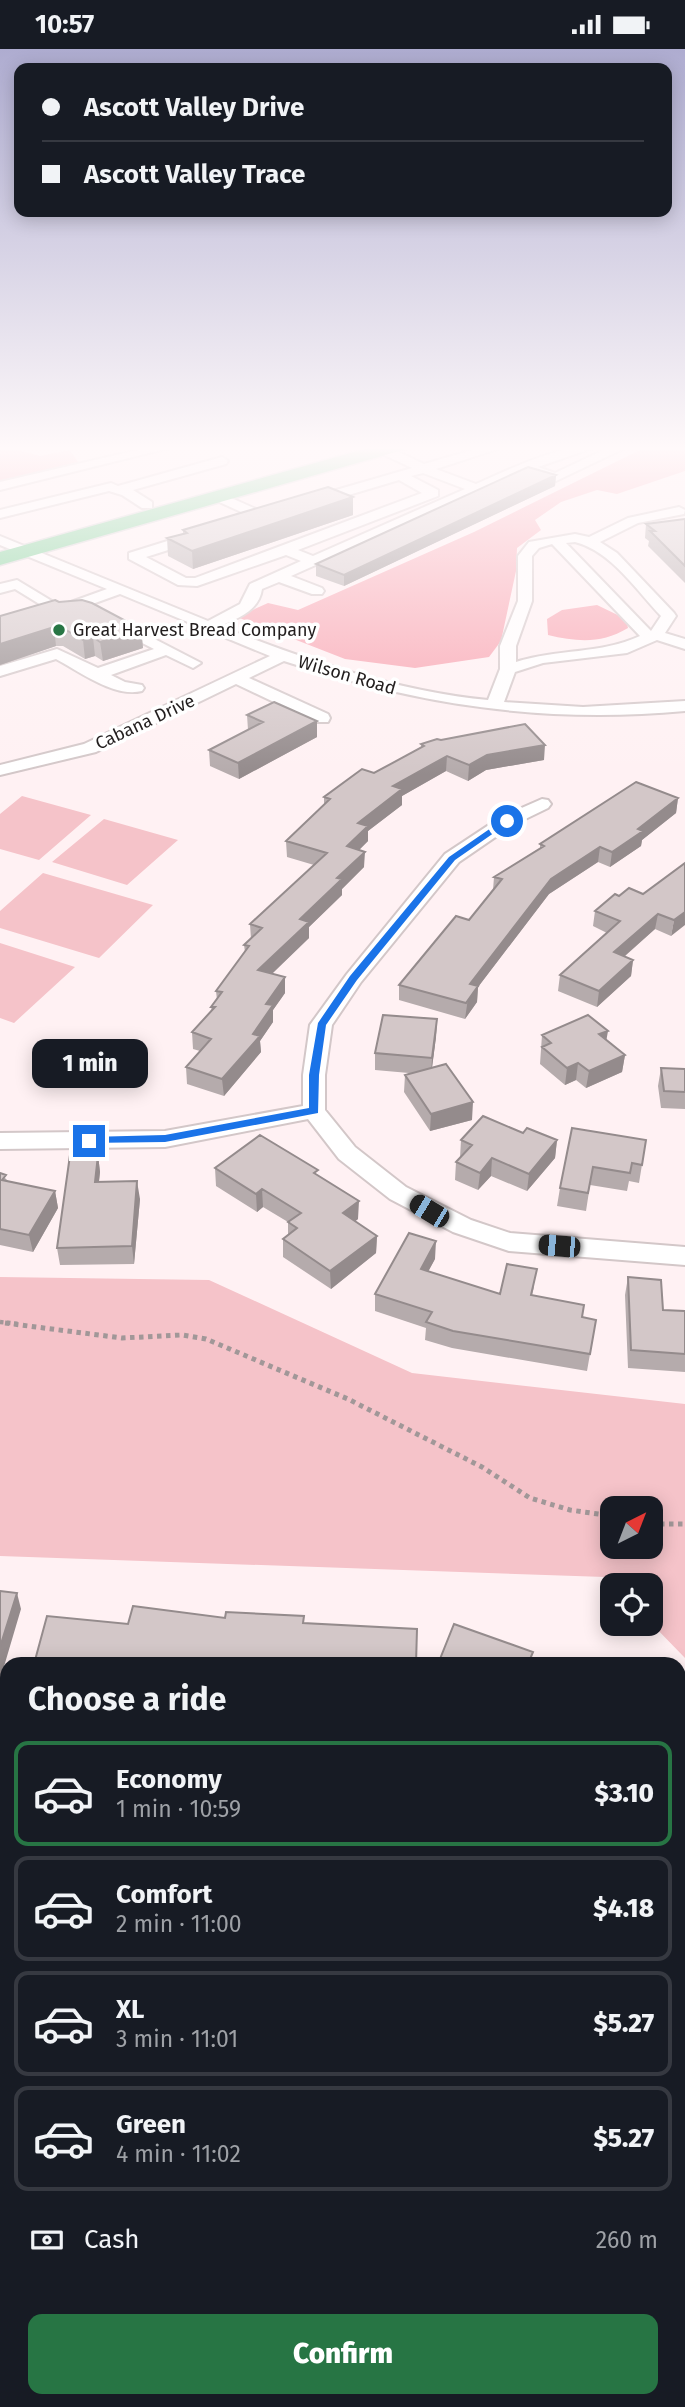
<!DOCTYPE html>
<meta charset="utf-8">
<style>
:root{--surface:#171b24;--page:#242831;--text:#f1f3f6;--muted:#9ea1a6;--line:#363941;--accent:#277544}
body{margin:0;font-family:"Fira Sans",sans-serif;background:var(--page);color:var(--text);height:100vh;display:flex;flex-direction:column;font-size:26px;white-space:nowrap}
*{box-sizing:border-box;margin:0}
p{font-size:23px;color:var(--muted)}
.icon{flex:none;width:38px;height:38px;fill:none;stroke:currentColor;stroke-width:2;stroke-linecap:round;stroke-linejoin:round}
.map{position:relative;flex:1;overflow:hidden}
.panel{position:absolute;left:0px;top:1608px;width:686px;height:751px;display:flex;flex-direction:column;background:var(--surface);border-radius:21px 21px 0 0;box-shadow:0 4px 18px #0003}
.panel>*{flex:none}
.guide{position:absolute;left:14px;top:14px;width:658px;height:154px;border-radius:14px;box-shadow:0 4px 18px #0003;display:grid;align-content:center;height:154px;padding:0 28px;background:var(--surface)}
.needle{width:46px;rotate:42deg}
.controls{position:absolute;left:600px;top:1447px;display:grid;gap:14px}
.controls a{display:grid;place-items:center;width:63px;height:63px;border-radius:14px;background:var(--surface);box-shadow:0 4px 18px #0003;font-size:35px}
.end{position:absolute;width:32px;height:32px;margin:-16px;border:9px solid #1a73e8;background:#fff;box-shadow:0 0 0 4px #fff}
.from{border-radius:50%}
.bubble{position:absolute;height:49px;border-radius:14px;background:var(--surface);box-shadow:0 4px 18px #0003;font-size:23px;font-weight:800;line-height:49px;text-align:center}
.car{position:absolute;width:21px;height:42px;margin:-21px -10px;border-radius:9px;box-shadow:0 0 5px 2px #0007;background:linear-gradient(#222 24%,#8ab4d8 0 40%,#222 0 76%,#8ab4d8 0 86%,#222 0)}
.guide b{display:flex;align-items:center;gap:24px;height:66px;font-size:26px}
.guide b+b{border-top:2px solid var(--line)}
.guide i{width:18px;height:18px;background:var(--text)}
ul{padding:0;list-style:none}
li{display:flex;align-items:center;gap:21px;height:105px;margin:0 14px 10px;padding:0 14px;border:4px solid var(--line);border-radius:14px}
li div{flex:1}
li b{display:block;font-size:26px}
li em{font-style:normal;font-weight:800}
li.on{border-color:var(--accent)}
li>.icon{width:63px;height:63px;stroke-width:1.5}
h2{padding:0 28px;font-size:32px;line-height:84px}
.pay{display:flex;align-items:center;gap:18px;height:77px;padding:0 28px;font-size:26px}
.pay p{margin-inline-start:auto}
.action{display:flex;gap:14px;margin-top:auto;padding:14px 28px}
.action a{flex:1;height:80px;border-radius:14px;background:var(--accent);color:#fff;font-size:28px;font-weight:800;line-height:80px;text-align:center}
.status{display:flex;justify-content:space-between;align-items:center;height:49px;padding:0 35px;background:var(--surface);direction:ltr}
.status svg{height:19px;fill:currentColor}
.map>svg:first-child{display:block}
.green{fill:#f5c3c9;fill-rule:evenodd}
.forest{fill:#f8a2af}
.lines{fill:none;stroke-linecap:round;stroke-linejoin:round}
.minor-casing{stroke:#d3c7c8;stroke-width:4}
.highway-casing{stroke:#d3d2d2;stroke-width:3}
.path-far1{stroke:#a19798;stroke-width:4.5;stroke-dasharray:3.5 3.5;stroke-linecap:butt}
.path{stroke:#a19798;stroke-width:5;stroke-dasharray:4.5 4.5;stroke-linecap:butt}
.minor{fill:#fff;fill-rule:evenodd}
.highway{fill:#6bcc8a;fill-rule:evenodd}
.wall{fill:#b5abac}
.shaded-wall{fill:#948b8c}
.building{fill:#d3c7c8;stroke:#948b8c;stroke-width:2}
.route{fill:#1a73e8}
.poi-dot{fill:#277544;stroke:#fff;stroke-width:2.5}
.labels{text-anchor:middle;stroke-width:7;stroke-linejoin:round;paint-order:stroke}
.far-poi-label{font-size:18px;fill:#221e1e;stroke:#fff;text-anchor:start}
.far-street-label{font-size:18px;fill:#221e1e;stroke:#fff}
</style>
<div class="status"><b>10:57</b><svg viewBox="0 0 49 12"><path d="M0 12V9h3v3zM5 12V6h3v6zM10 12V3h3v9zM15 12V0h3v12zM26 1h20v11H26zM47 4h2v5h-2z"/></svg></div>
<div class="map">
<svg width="685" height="2358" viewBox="0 0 685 2358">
<rect width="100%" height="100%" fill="#fff1f3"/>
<path class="green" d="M22 747 91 766 39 811 0 800V765Z
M104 770 178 791 127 836 52 813Z
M43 824 153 856 99 909 0 879V862Z
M0 894 75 918 14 974 0 969Z
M0 1228 209 1231 412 1324 685 1355V1609L651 1574V1536H614L605 1528 0 1507ZM612 1460H651V1498H612Z"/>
<path class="forest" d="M0 396 40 407 70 401 78 413 0 434Z
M650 396H685V422L617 445 597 441 561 453 535 471 541 481 517 499 516 522 501 592 489 608 415 619 345 610 237 568 268 554 298 561 474 483Z
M597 556 626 570 628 579C601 595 578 593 548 586L547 570 562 561Z"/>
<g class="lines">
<g class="minor-casing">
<path id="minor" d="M159 396H181L0 441V433Z
M490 396H510L436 420 476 435C515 418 558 396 601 396L538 418 555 424 608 399 604 396H623L625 399 556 432 526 422 291 527 322 539 324 542 322 545H312L279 533 262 540C259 562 238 569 220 577 306 611 396 642 488 651L500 620V597L518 552V507L529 493 575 485 589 488 628 469 679 458 685 461 684 465 638 474 600 493 617 504 674 564 676 567 665 584 685 590V600L657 591 627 604 543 614 515 623 504 653 583 658 685 652V662C544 675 419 656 284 612L249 629 328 665 330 669 328 673H316L236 635 96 703 0 726V716L84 695 270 607 120 545 59 567 15 540 0 544V535L17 531 60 557 107 540 0 496V487L208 572 240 555 250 535 301 512 286 506 197 537 178 536 129 510V504L193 484H203V490L146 508 186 529H195L422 444 399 431 315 456H305V450L412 419 380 404V398H388L424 415ZM423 424 465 440 313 507 298 501 438 447V441L411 427ZM575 493C611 502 637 542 661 567L651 582 566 494ZM552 495 640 587C602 605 556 600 516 613V597L532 552V507L539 499Z
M222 408 228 412 226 415 133 441 152 453V459H142L122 446 109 442 0 469V461L111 434 118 437Z
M220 444 267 465 269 468 251 476H241V470L250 467 215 451 213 448Z
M112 568 201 614 193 619 166 606 111 626 125 633 142 636 144 639 142 642C114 649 79 622 56 610L0 627V617L57 600 98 619 154 600 107 576 104 573 107 570Z
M542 750 548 751 551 755 548 759 513 776 459 813 361 933 332 976 325 1026V1061L355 1098 406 1138 471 1171 510 1184 685 1198V1216L509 1202 453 1183 390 1150 339 1110 308 1070 165 1098 0 1100V1084L165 1082 303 1057V1026L310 976 347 925 445 805 501 768Z
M0 1694 7 1695V1727L0 1726Z
M679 1980 685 1983V2050L679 2047Z
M7 2273V2315L0 2318V2276Z"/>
</g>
<g class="highway-casing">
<path id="highway" d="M379 396H409L406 400 0 516V503Z"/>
</g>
<path class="path-far1" d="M0 1273 19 1275"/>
<path class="path" d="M5 1274 122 1289 182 1286 206 1290 348 1350 482 1418 530 1449 570 1461 612 1467
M651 1475H685"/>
<use href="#minor" class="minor"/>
<use href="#highway" class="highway"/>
</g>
<path class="wall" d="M556 426 555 437 344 537 316 527V515Z
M353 448V466L193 520 168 507 167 489 183 485V481Z
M685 470V534L648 497 649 492 645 489 646 475Z
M59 553 141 580 143 599 103 612 95 607 85 610 63 597H56L0 616Z
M247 666 317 672V688L239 730 210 717 209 701 248 681Z
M441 691 544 711 486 721 468 732 446 722 402 747V756L368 782V792L359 801 364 818 342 840V846L309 878V889L272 925 285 928V944L273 961V973L260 992 261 1003 224 1047 187 1035 186 1018 200 1002 193 1000 192 983 212 962 211 958 217 951 216 942 245 903 244 896 251 890 250 875 314 816 287 808 286 792 324 756V748L374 724 421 699V695Z
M678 749 676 764 642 791 641 797 610 818 598 813 549 845 478 938 477 953 465 970 399 951V936L469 871 493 841 494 828 540 799V795Z
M685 814 671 887 655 880 624 908 633 911 631 927 597 958 558 942 560 926 607 884 593 877 595 862 619 847 643 845Z
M437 970 436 988 432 1019 472 1071 430 1082 404 1043 405 1026 409 1024 375 1021V1004Z
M542 986 606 991 625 1006 622 1023 586 1039 576 1031 565 1036 540 1015Z
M661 1019 685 1020V1060L661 1059 658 1037Z
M572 1079 646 1091 639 1134 629 1132 627 1142 590 1136 586 1162 557 1157 560 1139Z
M523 1084 557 1091 555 1109 527 1142 491 1127 478 1141 455 1131 456 1113 460 1109 461 1091Z
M98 1106 100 1123 99 1132 140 1150 134 1215 60 1216 57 1199Z
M215 1119 318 1126 358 1170 355 1172 377 1187 376 1204 331 1240 283 1208V1190L288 1186V1173L263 1158 257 1163 216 1137Z
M0 1124 8 1132 55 1142 58 1159 33 1203 0 1196Z
M435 1210 428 1222 500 1245 534 1238 532 1246 582 1268 596 1271 587 1322 452 1299 425 1291 426 1279 375 1262V1245Z
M628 1228 663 1261 685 1262V1323L628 1319 625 1246Z
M679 1685 685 1686V1788L679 1783Z
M0 1798H3L7 1809V1834L4 1894 0 1895Z
M7 1978V2073L0 2074V1979Z
M679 2247 685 2358H675L673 2352H679Z"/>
<path class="shaded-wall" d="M556 426 555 437 344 537V526Z
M353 448V466L193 520 192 502Z
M54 578 56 597 0 616V595Z
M141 580 143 599 103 612 100 593Z
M93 588 95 607 85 610 83 591Z
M317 672V688L239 730 238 714Z
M545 696 544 711 486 721 468 732 469 716 487 706Z
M447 707 446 722 402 747V756L368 782V792L347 813V797L358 774 393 737Z
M678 749 676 764 642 791 641 797 610 818 612 803 638 780Z
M600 798 598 813 549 845 478 938 477 953 465 970 470 935 551 830Z
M365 803 364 818 342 840V846L309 878V889L259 937 258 921 300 870 337 829Z
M685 863V876L671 887 674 871Z
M658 865 655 880 611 919 614 903Z
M633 911 631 927 597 958 599 942Z
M285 928V944L273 961V973L260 992 261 1003 224 1047 222 1030 253 985 266 955Z
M437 970 436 988 431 1026 432 1009Z
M608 982 605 999 599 985Z
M625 1006 622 1023 586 1039 589 1022Z
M578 1014 576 1031 565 1036 567 1019Z
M473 1053 472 1071 430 1082 431 1065Z
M557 1091 555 1109 527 1142 529 1125Z
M98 1106 100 1123 97 1150 95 1133Z
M492 1109 491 1127 478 1141 480 1124Z
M137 1132 140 1150 134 1215 132 1197Z
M262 1140 263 1158 257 1163 256 1145Z
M55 1142 58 1159 33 1203 29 1186Z
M359 1152 358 1170 343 1182V1164Z
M377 1187 376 1204 331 1240 330 1222Z
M436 1192 435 1210 420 1238 421 1220Z
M17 1544 21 1560 0 1631V1598Z
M3 1798 7 1809V1834L4 1894 0 1885V1848Z
M0 2188 5 2221 0 2223Z"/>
<path class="building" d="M528 418 556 426 344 526 316 515Z
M328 438 353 448 192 502 167 489 187 484 183 481Z
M685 470V517L650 482H655L646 475Z
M55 551 59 553 82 551 92 554 141 580 100 593 93 588 83 591 61 578H54L0 595V567Z
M274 653 317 672 238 714 209 701 263 673 247 666Z
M525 675 545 696 487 706 469 716 447 707 393 737 402 740 358 774 368 777 347 797 365 803 337 829 342 830 300 870 309 873 258 921 285 928 266 955 273 956 253 985 260 987 222 1030 186 1018 211 990 192 983 215 958H211L222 943 216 942 249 897 244 896 262 879 250 875 327 804 286 792 330 750 324 748 362 720 374 724 424 697 421 695 437 690 441 691Z
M636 733 678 749 638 780 643 782 612 803 600 798 551 830 470 935 478 937 466 954 399 936 456 867 469 871 502 830 494 828 544 797 540 795Z
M685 814V863L674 871 658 865 614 903 633 911 599 942 560 926 620 872 595 862 615 845 619 847 629 839 643 845Z
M383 966 437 970 432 1009 375 1004Z
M588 966 608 982 599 985 625 1006 589 1022 578 1014 567 1019 542 998 551 994 542 986Z
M446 1015 473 1053 431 1065 405 1026Z
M661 1019 685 1020V1043L664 1042Z
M483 1067 523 1084 527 1079 557 1091 529 1125 492 1109 480 1124 456 1113 472 1096 461 1091Z
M572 1079 646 1091 642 1116 632 1114 630 1124 593 1118 588 1144 560 1139Z
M260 1086 318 1121 314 1124 359 1152 343 1164 377 1187 330 1222 283 1190 297 1179 288 1173 301 1164 262 1140 256 1145 215 1119Z
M70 1106H98L95 1133 137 1132 132 1197 57 1199Z
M0 1124 6 1126 2 1131 55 1142 29 1186 0 1180Z
M409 1184 436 1192 421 1220 500 1245 507 1215 537 1220 531 1246 584 1256 582 1268 596 1271 590 1305 453 1282 426 1273 432 1263 375 1245Z
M628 1228 661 1231 663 1261 685 1262V1305L631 1301Z
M0 1542 17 1544 0 1598Z
M133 1557 225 1569 226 1563 304 1567 303 1574 417 1580 416 1615H34L47 1567 128 1575Z
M454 1575 533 1603 528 1615H438Z
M681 1683 685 1686V1768L679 1763V1685Z
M0 1798H3L0 1848Z
M7 1978V2060L0 2061V1979Z
M685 2245V2358H684L679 2344V2247Z
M208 2352H353V2358H207Z"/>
<linearGradient id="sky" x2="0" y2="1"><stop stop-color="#aeacd0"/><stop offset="0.55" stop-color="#fff9fa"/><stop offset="1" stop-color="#fff9fa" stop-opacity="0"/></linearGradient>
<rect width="685" height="726" fill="url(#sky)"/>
<path class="route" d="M504 770 511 772 455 811 357 931 326 976 319 1026 318 1064 165 1093 85 1094V1089L89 1088 165 1086 309 1059V1026L318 974 350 927 449 808Z"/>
<circle class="poi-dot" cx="59" cy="581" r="7"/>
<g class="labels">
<g class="far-poi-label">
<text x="73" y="587">Great Harvest Bread Company</text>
</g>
<g class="far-street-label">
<text transform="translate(347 626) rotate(16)" y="6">Wilson Road</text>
<text transform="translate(145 673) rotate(-25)" y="6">Cabana Drive</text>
</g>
</g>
</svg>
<div class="controls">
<a><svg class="needle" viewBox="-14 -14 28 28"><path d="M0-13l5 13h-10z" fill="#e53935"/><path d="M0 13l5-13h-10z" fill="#9ea1a6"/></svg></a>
<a><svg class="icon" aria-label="locate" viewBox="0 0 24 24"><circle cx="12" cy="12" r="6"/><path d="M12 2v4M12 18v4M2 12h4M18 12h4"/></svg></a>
</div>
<i class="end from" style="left:507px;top:772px"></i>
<i class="end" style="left:89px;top:1092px"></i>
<div class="bubble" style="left:32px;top:990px;width:116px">1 min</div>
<i class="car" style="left:429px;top:1162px;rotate:301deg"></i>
<i class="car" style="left:559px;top:1197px;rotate:275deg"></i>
<div class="guide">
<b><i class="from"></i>Ascott Valley Drive</b>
<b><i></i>Ascott Valley Trace</b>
</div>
<section class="panel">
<h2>Choose a ride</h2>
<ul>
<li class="on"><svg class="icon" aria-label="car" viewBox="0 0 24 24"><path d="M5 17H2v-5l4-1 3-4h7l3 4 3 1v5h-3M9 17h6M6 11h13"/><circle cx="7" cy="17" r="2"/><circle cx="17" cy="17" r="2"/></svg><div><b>Economy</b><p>1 min · 10:59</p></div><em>$3.10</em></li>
<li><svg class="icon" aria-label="car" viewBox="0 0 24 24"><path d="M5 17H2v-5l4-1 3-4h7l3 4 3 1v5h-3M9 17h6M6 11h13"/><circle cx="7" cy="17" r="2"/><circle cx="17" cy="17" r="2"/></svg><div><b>Comfort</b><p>2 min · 11:00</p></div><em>$4.18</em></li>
<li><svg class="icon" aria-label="car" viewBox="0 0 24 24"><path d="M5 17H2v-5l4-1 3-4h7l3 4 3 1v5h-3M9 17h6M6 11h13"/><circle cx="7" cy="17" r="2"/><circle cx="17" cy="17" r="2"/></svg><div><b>XL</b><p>3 min · 11:01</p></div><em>$5.27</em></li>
<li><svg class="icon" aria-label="car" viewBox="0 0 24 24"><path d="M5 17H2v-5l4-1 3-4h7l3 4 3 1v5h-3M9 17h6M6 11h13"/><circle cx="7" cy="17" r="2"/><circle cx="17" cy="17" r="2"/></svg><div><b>Green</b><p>4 min · 11:02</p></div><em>$5.27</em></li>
</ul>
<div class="pay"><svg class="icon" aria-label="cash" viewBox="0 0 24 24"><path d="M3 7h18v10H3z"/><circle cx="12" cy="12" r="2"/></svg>Cash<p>260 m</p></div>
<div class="action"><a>Confirm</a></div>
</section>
</div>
